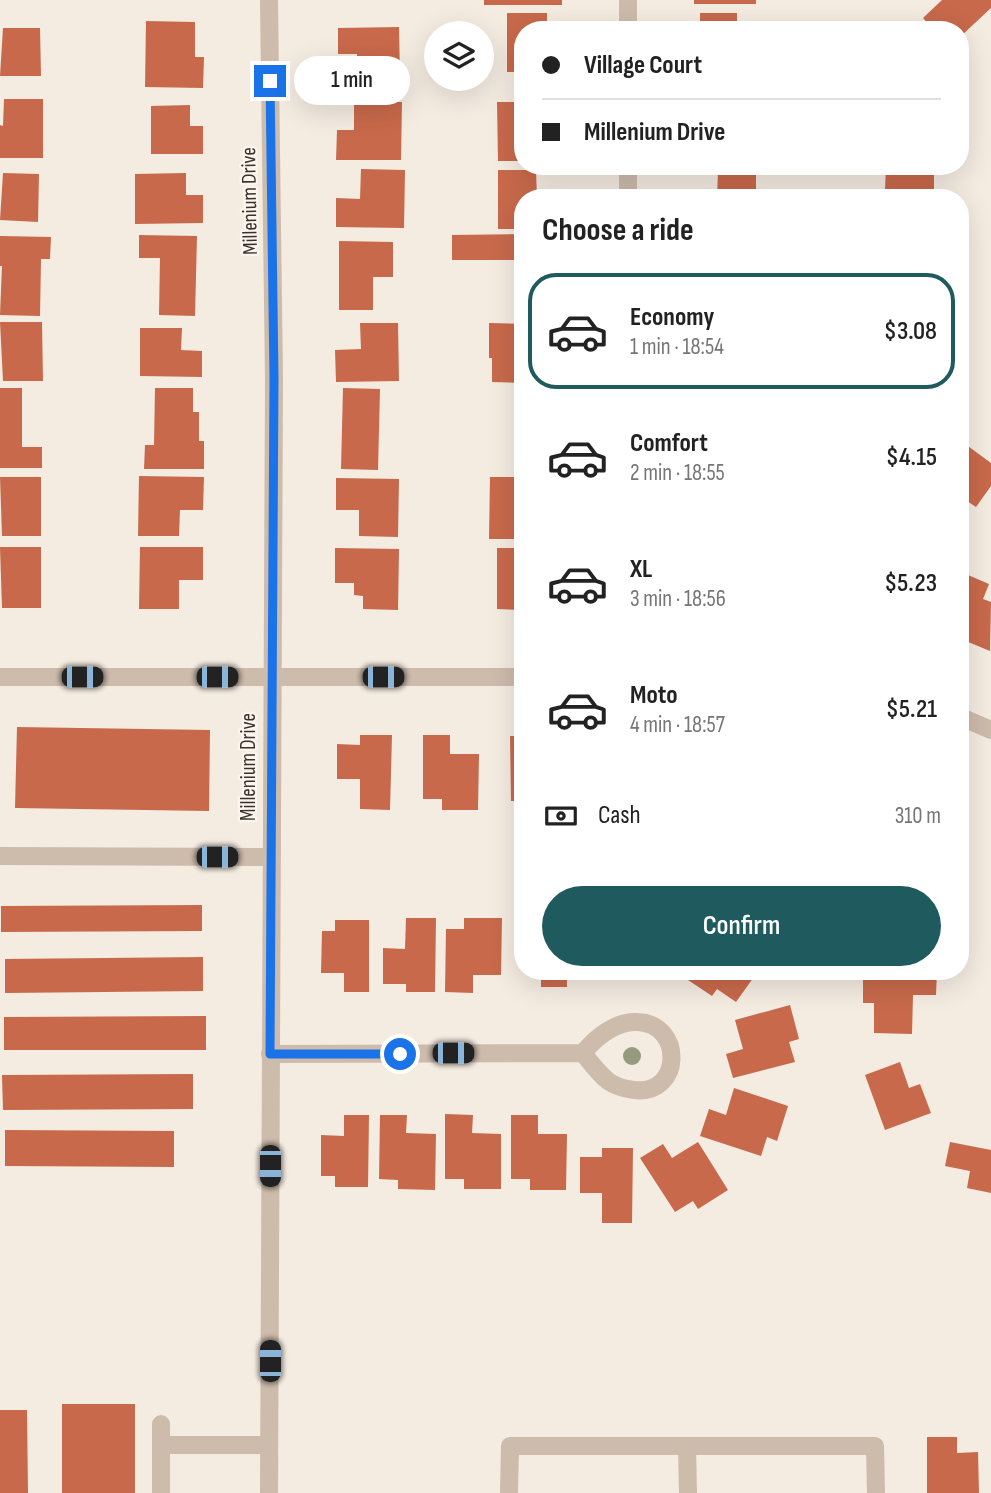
<!DOCTYPE html>
<meta charset="utf-8">
<style>
:root{--surface:#fff;--page:#f6f6f6;--text:#222;--muted:#767676;--line:#e0e0e0;--accent:#1f5a5e}
body{margin:0;font-family:"Sofia Sans Condensed",sans-serif;background:var(--page);color:var(--text);height:100vh;display:flex;flex-direction:column;font-size:26px;white-space:nowrap}
*{box-sizing:border-box;margin:0}
p{font-size:23px;color:var(--muted)}
.icon{flex:none;width:38px;height:38px;fill:none;stroke:currentColor;stroke-width:2;stroke-linecap:round;stroke-linejoin:round}
.map{position:relative;flex:1;overflow:hidden}
.panel{position:absolute;left:514px;top:189px;width:455px;height:791px;display:flex;flex-direction:column;background:var(--surface);border-radius:28px;box-shadow:0 7px 28px #0002}
.panel>*{flex:none}
.banner{position:absolute;left:514px;top:21px;width:455px;height:154px;border-radius:28px;box-shadow:0 7px 28px #0002;display:grid;align-content:center;height:154px;padding:0 28px;background:var(--surface)}
.fabs{position:absolute;left:424px;top:21px;display:grid;gap:14px}
.fabs a{display:grid;place-items:center;width:70px;height:70px;border-radius:50%;background:var(--surface);box-shadow:0 7px 28px #0002;font-size:35px}
.end{position:absolute;width:32px;height:32px;margin:-16px;border:9px solid #1a73e8;background:#fff;box-shadow:0 0 0 4px #fff}
.from{border-radius:50%}
.bubble{position:absolute;height:49px;border-radius:24px;background:var(--surface);box-shadow:0 7px 28px #0002;font-size:23px;font-weight:600;line-height:49px;text-align:center}
.car{position:absolute;width:21px;height:42px;margin:-21px -10px;border-radius:9px;box-shadow:0 0 5px 2px #0007;background:linear-gradient(#222 24%,#8ab4d8 0 40%,#222 0 76%,#8ab4d8 0 86%,#222 0)}
.banner b{display:flex;align-items:center;gap:24px;height:66px;font-size:26px}
.banner b+b{border-top:2px solid var(--line)}
.banner i{width:18px;height:18px;background:var(--text)}
ul{padding:0;list-style:none}
li{display:flex;align-items:center;gap:21px;height:116px;margin:0 14px 10px;padding:0 14px;border:4px solid transparent;border-radius:28px}
li div{flex:1}
li b{display:block;font-size:26px}
li em{font-style:normal;font-weight:600}
li.current{border-color:var(--accent)}
li>.icon{width:63px;height:63px;stroke-width:1.5}
h2{padding:0 28px;font-size:32px;line-height:84px}
.pay{display:flex;align-items:center;gap:18px;height:77px;padding:0 28px;font-size:26px}
.pay p{margin-inline-start:auto}
.button{display:flex;gap:14px;margin-top:auto;padding:14px 28px}
.button a{flex:1;height:80px;border-radius:42px;background:var(--accent);color:#fff;font-size:28px;font-weight:600;line-height:80px;text-align:center}
.map>svg:first-child{display:block}
.building{fill:#c8694b}
.lines{fill:none;stroke-linecap:round;stroke-linejoin:round}
.minor{stroke:#cdbbac;stroke-width:18}
.tree{fill:#969b7f}
.route{stroke:#1a73e8;stroke-width:9}
.labels{text-anchor:middle;stroke-width:5;stroke-linejoin:round;paint-order:stroke}
.street-label{font-size:21px;fill:#3b302b;stroke:#fbf5ee}
</style>
<div class="map">
<svg width="991" height="1493" viewBox="0 0 991 1493">
<rect width="100%" height="100%" fill="#f4ebe1"/>
<path class="building" d="M484 0H562V5H484Z
M694 0H756V4H694Z
M942 0H991V8L961 36V30H934L923 18Z
M507 13H547V30H523V72H507Z
M700 13H737V30H700Z
M146 21 195 22V57H204L203 88 145 87Z
M399 27 400 77H358L357 54H338V28Z
M3 28H40L41 76H0Z
M4 99H43V158H0V125L3 126Z
M354 101 402 102 401 160H336L337 130H354Z
M497 102H523V161H498Z
M190 105V126H203V154H151V106Z
M886 166H934V198H863V189L885 190Z
M361 169 405 170 404 228 336 227V198L360 199Z
M498 170H536L537 198H523V229H498Z
M718 171H756V198H717Z
M3 173 39 174 38 222 0 220Z
M186 173V195H203V223L135 224V174Z
M523 234V317H516V260H452V235Z
M139 235 197 236 195 316 159 315 160 258H139Z
M0 236 51 237 50 259H41L40 316 0 315 2 266H0Z
M339 241 393 242V277H373V310H339Z
M0 322H42L43 381H3Z
M360 323H398L399 381 336 382 335 350 361 349Z
M489 323 523 324V383L492 382V358H489Z
M140 328H182L181 350 202 351V377L140 376Z
M0 388H22V447H42V468H0Z
M155 388H193V412H199V441H204V469H144L145 445H154Z
M343 388 380 389 378 470 341 469Z
M519 390H523V471H520Z
M961 441 991 463V486L976 507 961 497Z
M139 476 204 477 203 510H180L179 536H138Z
M0 477H41V536H2Z
M490 477H523V539H489Z
M336 478 399 479 398 537 359 536V510H336Z
M0 547H41V608H2Z
M140 547H203V580H179V609H139Z
M335 548 399 549 398 610 363 609V596L354 595V583H335Z
M497 548H523V610L497 609Z
M961 572 989 584 983 599 991 602 990 651 961 639Z
M17 727 210 730 209 811 15 808Z
M360 735H392L390 810 360 809V779H337V744L360 745Z
M423 735H450V754H479L478 810H442V799H423Z
M510 736H523V801H511Z
M202 905V931L1 932V906Z
M406 918H436L435 992H406V984H383V948L405 949Z
M464 918H502L501 975H473V993L445 992 446 929H464Z
M335 920H369V992H344V973H321L322 931H335Z
M520 926H523V966H519Z
M203 957V991L5 993V959Z
M541 971H567V987H541Z
M693 971H752L756 974 736 1002 717 989 712 996 688 980Z
M875 971H937L936 995H913L912 1034 874 1033V1003H863V977H875Z
M790 1005 799 1039 789 1042 795 1062 733 1078 726 1054 743 1049 735 1020Z
M206 1016V1050H4V1017Z
M900 1062 909 1088 920 1084 931 1113 885 1130 865 1075Z
M193 1074V1109L3 1110 2 1075Z
M734 1088 788 1106 777 1141 767 1137 761 1156 700 1136 709 1109 726 1115Z
M445 1114 473 1115 472 1133 501 1134V1189H464V1179H445Z
M344 1115H369L368 1187H335V1176H321V1135L344 1136Z
M380 1115H407L406 1133 436 1134 435 1190 398 1189V1180L379 1179Z
M511 1115H538V1134H567L566 1190H530V1179H511Z
M5 1130 174 1131V1167L5 1166Z
M698 1142 728 1190 698 1209 693 1201 675 1212 640 1158 663 1144 672 1158Z
M950 1142 991 1150V1193L967 1188 970 1171 945 1166Z
M602 1148H633L632 1223H602V1193H580V1157H602Z
M62 1404H135V1493H62Z
M0 1410H27L28 1493H0Z
M927 1437H957V1453L978 1452 979 1493H927Z"/>
<g class="lines">
<path class="minor" d="M269 0 274 378 269 1493
M628 0V30
M628 166V198
M0 677H523
M961 717 991 730
M0 856 271 857
M270 1054 583 1053C591 1063 598 1073 608 1081 615 1086 625 1089 634 1090 683 1096 684 1023 637 1022 616 1021 596 1037 583 1053
M161 1445H269
M687 1446 688 1493
M161 1493V1424
M509 1493 510 1446H875L876 1493"/>
</g>
<circle class="tree" cx="632" cy="1056" r="9"/>
<g class="lines">
<path class="route" d="M270 81 274 378 270 1054H400"/>
</g>
<g class="labels">
<g class="street-label">
<text transform="translate(249 201) rotate(-91)" y="7">Millenium Drive</text>
<text transform="translate(248 767) rotate(-90)" y="7">Millenium Drive</text>
</g>
</g>
</svg>
<div class="fabs">
<a><svg class="icon" aria-label="layers" viewBox="0 0 24 24"><path d="M12 4l9 5-9 5-9-5zM3 14l9 5 9-5"/></svg></a>
</div>
<i class="end from" style="left:400px;top:1054px"></i>
<i class="end" style="left:270px;top:81px"></i>
<div class="bubble" style="left:294px;top:56px;width:116px">1 min</div>
<i class="car" style="left:82px;top:677px;rotate:90deg"></i>
<i class="car" style="left:217px;top:677px;rotate:90deg"></i>
<i class="car" style="left:383px;top:677px;rotate:90deg"></i>
<i class="car" style="left:217px;top:857px;rotate:90deg"></i>
<i class="car" style="left:453px;top:1053px;rotate:90deg"></i>
<i class="car" style="left:270px;top:1166px;rotate:180deg"></i>
<i class="car" style="left:270px;top:1361px;rotate:0deg"></i>
<div class="banner">
<b><i class="from"></i>Village Court</b>
<b><i></i>Millenium Drive</b>
</div>
<section class="panel">
<h2>Choose a ride</h2>
<ul>
<li class="current"><svg class="icon" aria-label="car" viewBox="0 0 24 24"><path d="M5 17H2v-5l4-1 3-4h7l3 4 3 1v5h-3M9 17h6M6 11h13"/><circle cx="7" cy="17" r="2"/><circle cx="17" cy="17" r="2"/></svg><div><b>Economy</b><p>1 min · 18:54</p></div><em>$3.08</em></li>
<li><svg class="icon" aria-label="car" viewBox="0 0 24 24"><path d="M5 17H2v-5l4-1 3-4h7l3 4 3 1v5h-3M9 17h6M6 11h13"/><circle cx="7" cy="17" r="2"/><circle cx="17" cy="17" r="2"/></svg><div><b>Comfort</b><p>2 min · 18:55</p></div><em>$4.15</em></li>
<li><svg class="icon" aria-label="car" viewBox="0 0 24 24"><path d="M5 17H2v-5l4-1 3-4h7l3 4 3 1v5h-3M9 17h6M6 11h13"/><circle cx="7" cy="17" r="2"/><circle cx="17" cy="17" r="2"/></svg><div><b>XL</b><p>3 min · 18:56</p></div><em>$5.23</em></li>
<li><svg class="icon" aria-label="car" viewBox="0 0 24 24"><path d="M5 17H2v-5l4-1 3-4h7l3 4 3 1v5h-3M9 17h6M6 11h13"/><circle cx="7" cy="17" r="2"/><circle cx="17" cy="17" r="2"/></svg><div><b>Moto</b><p>4 min · 18:57</p></div><em>$5.21</em></li>
</ul>
<div class="pay"><svg class="icon" aria-label="cash" viewBox="0 0 24 24"><path d="M3 7h18v10H3z"/><circle cx="12" cy="12" r="2"/></svg>Cash<p>310 m</p></div>
<div class="button"><a>Confirm</a></div>
</section>
</div>
